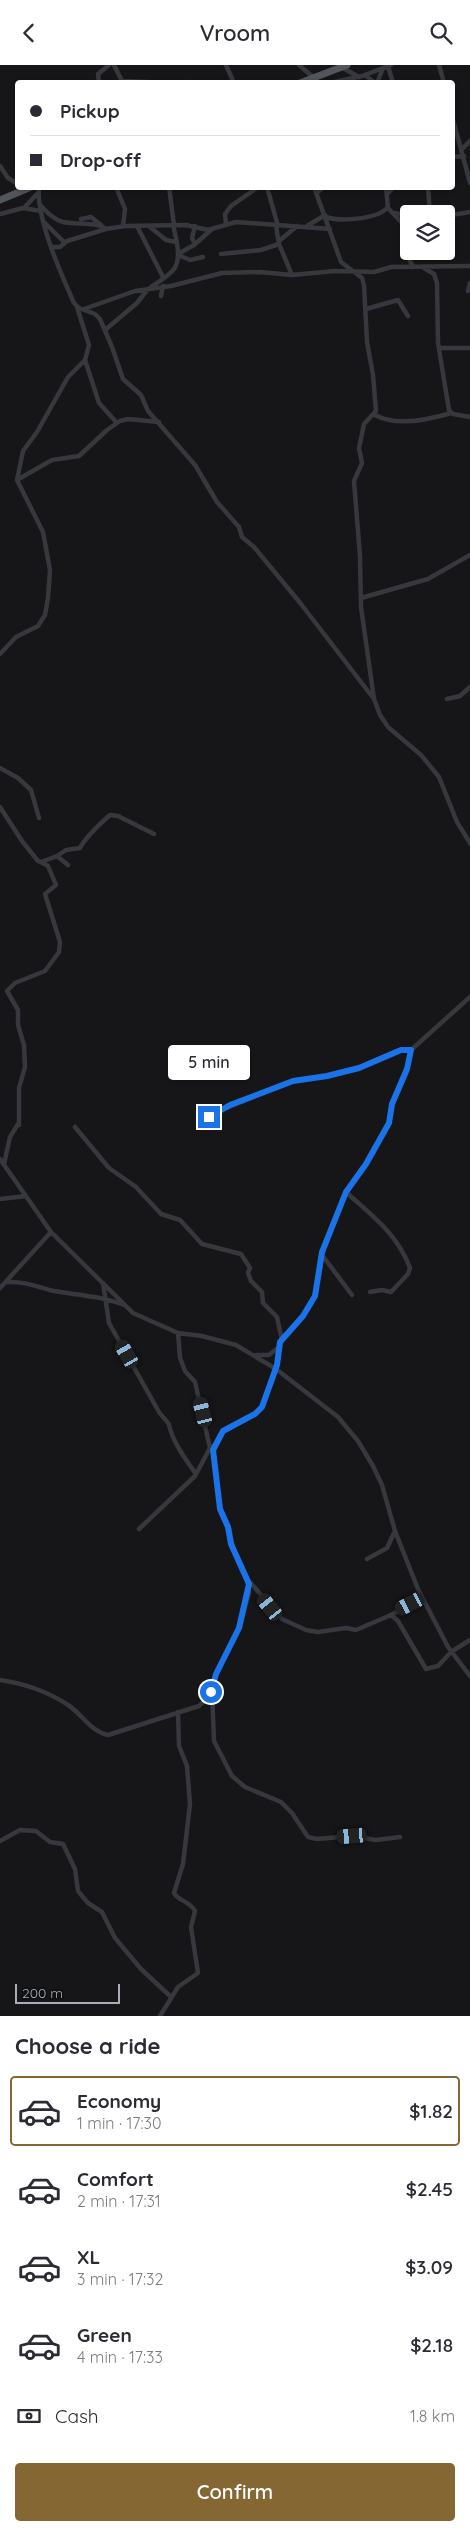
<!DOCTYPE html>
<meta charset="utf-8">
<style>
:root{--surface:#fff;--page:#f2f2f3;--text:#2b2b33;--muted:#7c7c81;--line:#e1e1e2;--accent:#856733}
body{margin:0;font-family:Quicksand,sans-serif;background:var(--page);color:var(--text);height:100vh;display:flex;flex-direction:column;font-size:19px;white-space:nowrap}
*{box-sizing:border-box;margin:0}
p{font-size:16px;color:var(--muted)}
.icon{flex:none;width:28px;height:28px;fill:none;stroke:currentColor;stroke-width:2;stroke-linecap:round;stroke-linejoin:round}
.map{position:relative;height:1951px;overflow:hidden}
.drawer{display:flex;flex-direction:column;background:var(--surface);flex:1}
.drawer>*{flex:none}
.guide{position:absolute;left:15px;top:15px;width:440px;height:110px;border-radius:5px;box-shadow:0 1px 4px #0004;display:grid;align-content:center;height:110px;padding:0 15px;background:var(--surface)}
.fabs{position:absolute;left:400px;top:140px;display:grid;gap:10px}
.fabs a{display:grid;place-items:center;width:55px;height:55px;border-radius:5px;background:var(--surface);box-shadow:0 1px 4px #0004;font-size:25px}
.scale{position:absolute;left:15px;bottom:12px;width:105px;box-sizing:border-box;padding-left:5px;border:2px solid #a8adb8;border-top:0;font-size:14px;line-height:18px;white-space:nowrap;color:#a8adb8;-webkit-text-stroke:4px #111113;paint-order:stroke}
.end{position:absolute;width:22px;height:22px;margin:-11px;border:6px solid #1a73e8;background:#fff;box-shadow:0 0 0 2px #fff}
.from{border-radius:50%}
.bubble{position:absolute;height:35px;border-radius:5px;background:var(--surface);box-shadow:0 1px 4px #0004;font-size:16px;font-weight:600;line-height:35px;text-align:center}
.car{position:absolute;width:15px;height:30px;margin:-15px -8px;border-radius:6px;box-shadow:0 0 4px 1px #0007;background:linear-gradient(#222 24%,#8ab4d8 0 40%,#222 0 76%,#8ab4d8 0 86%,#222 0)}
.guide b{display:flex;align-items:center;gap:18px;height:48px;font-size:19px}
.guide b+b{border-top:1px solid var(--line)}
.guide i{width:12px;height:12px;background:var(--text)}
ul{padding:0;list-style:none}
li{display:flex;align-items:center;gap:15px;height:70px;margin:0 10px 8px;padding:0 5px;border:2px solid transparent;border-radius:5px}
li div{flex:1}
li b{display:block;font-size:19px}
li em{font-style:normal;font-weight:600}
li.active{border-color:var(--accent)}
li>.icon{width:45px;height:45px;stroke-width:1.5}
h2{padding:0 15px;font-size:22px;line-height:60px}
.pay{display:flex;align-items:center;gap:12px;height:55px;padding:0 15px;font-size:19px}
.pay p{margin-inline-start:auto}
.action{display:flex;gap:10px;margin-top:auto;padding:10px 15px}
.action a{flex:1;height:58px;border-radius:5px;background:var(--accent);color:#fff;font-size:20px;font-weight:600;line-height:58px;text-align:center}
header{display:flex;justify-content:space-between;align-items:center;height:65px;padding:0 15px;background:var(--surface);font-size:22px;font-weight:600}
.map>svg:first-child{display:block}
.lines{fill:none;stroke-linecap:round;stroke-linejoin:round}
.minor{stroke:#37383d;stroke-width:4.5}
.primary{stroke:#53555c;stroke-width:7}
.route{stroke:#1a73e8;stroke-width:6}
</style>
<header><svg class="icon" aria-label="back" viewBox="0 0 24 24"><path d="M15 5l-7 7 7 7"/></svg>Vroom<svg class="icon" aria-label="search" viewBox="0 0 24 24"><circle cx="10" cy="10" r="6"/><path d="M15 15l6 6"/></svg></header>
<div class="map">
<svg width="470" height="1951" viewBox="0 0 470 1951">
<rect width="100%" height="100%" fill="#161618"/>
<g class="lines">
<path class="minor" d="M114 0 122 16
M226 0 234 18
M299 0 313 12
M439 0 444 18
M388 1 393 18
M341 2 359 12
M365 10 375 18
M122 16 149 17
M187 17 188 18
M99 18 98 9 109 0
M330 18 362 11 391 0
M377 18 383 3
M452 51 470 118
M462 84 470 76
M452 92 464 91
M0 101 8 113 18 119
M39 122C36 153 61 209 74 238L79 243 95 249 100 254 112 282 123 314 141 330 148 346 195 400 217 437 239 462 242 472 254 482 301 539 374 634
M116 122 125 144 123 161
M169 122 174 160
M267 122 278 161
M314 122 341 197 362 213 364 220 367 277 373 310 376 346 364 359 359 383 362 398 354 416 360 491 361 542 374 634 380 650 388 662 421 690 439 712 457 757 470 778
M386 122 388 143 404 160 405 185 413 202
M428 122 430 149
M316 128 325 122
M387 129 394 122
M40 140C47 147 53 154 63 157 75 160 97 156 106 164
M24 143 37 129
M395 148 409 151
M0 149 23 143 41 146
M446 151 470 147
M326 152C341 157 379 154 388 142
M81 154 91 152 101 160
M45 158 65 178
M226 159 225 149 231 141 258 122
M137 161 163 212
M276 161 279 179 292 210
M307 161 325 150
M150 162 166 175 176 177
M279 176 297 161
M195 179 192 173 195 161
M52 182H60L67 176 106 164 125 161 186 160 208 165 236 157 330 164
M178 189 194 180 211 165
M221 189 261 185 279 179
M178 190 190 195 203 192
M424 203 434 209 437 218 438 278 449 345 453 349 470 352
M151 222C158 217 169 211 174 204 182 193 176 173 173 160
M468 226 470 218
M161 231 163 221
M77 242 89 280 85 295 99 338 117 358
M84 244 135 226 171 221 222 208 260 207 292 210 335 206 374 207 391 202 470 201
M366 244 398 235 408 251
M105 265 137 238 148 224
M439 283H470
M375 350C397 362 428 355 451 348
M17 415 52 395 79 391 107 365 120 356 128 354 159 357
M361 533 428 514 470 490
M0 589 16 572 38 561 45 550 48 533 50 505 43 467 17 415 23 386 37 367 68 312 85 295
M447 634 460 631 470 622
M0 703 18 713 31 725 39 753
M0 742 22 776 38 796 41 797 57 791 68 800
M57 791 66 785 80 783C85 773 101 758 110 750L118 751 154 769
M200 1054 293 1016 327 1011 359 1003 401 985H411
M19 1060V1023L25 1002 24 980 18 960V945L7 926 15 918 45 906 59 887 60 877 45 829 56 820 48 801 41 797
M75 1062 109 1103 136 1122 161 1149 180 1155 202 1179 241 1189 250 1203 248 1208 251 1216 262 1227 263 1238 277 1252 282 1275
M0 1094 51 1167 133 1248 178 1268 202 1271 236 1280 276 1304 338 1352 358 1376 373 1401 382 1420 395 1466 418 1524 448 1582 470 1611
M4 1099 10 1072 18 1059
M346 1127C372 1151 397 1168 410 1203L408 1209 391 1227 382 1225 370 1227
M0 1134 26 1131
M322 1190 352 1230
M7 1217C24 1216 38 1222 54 1226 77 1230 102 1231 124 1240
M103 1218 109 1258 159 1347C161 1351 168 1356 169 1360 173 1377 185 1394 196 1409
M0 1223 51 1167
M178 1268 180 1293 185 1306 195 1317 210 1383
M256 1290H269L279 1282
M139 1464 195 1411 211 1381
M367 1494 387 1483 395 1466
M249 1516 282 1554 306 1565 318 1567 346 1563 356 1565 391 1550 398 1556 426 1604 438 1601 451 1587 470 1575
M391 1550 422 1533
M0 1615C23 1618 49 1627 68 1640 82 1649 91 1667 108 1670L199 1641 209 1631 216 1609 239 1563 249 1528 248 1515 233 1483 229 1463 220 1444 213 1385 223 1366 255 1349 262 1342 277 1300 280 1277 303 1251 315 1231 323 1187 346 1127 366 1099 389 1058 392 1039 407 1004 411 985 470 932
M212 1625 214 1676 232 1711 245 1722 281 1737 292 1748 308 1772 317 1774 352 1771 376 1775 400 1772
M0 1776 20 1765 36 1766 50 1777 63 1779 75 1804 78 1826 88 1838 102 1847 115 1873 141 1904 170 1931
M160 1951 178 1922 198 1908 191 1862 195 1846C190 1836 178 1836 174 1828L183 1799 190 1739 187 1701 179 1681 178 1647"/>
<path class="primary" d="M300 18 347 0
M0 135 31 122"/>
</g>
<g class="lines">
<path class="route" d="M209 1052 230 1040 293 1016 327 1011 359 1003 401 985H411L407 1004 392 1039 389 1058 366 1099 346 1127 322 1187 315 1231 303 1251 280 1277 277 1300 262 1342 255 1349 223 1366 213 1385 220 1444 228 1462 231 1479 249 1519 239 1563 216 1609 211 1627"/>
</g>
</svg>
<div class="fabs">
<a><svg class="icon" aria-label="layers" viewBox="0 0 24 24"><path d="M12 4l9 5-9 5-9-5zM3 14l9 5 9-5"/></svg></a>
</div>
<div class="scale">200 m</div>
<i class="end from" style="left:211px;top:1627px"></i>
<i class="end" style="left:209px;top:1052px"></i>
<div class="bubble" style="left:168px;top:980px;width:82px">5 min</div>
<i class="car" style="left:127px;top:1289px;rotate:330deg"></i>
<i class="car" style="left:203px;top:1347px;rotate:346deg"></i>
<i class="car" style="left:410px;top:1539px;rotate:243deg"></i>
<i class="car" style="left:270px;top:1542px;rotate:321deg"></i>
<i class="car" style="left:352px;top:1771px;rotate:266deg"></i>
<div class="guide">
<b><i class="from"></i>Pickup</b>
<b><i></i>Drop-off</b>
</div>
</div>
<section class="drawer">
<h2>Choose a ride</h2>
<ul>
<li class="active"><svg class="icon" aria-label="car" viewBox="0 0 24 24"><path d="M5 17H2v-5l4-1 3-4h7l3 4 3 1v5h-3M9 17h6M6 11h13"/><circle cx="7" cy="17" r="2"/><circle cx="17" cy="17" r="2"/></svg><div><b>Economy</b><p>1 min · 17:30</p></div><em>$1.82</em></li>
<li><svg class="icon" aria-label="car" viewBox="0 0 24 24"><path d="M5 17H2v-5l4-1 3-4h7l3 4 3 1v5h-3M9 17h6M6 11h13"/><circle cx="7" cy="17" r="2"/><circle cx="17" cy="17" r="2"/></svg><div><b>Comfort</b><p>2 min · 17:31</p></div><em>$2.45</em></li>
<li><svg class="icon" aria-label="car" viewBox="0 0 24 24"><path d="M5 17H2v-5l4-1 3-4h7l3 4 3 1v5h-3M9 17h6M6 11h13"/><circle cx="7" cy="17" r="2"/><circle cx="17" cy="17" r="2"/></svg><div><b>XL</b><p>3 min · 17:32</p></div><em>$3.09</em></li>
<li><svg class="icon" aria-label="car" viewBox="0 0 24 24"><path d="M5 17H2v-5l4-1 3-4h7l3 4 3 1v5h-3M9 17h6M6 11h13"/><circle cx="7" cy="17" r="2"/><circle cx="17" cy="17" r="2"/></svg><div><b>Green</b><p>4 min · 17:33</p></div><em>$2.18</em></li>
</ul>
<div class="pay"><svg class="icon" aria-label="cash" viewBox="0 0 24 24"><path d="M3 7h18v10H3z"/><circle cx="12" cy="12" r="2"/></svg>Cash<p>1.8 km</p></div>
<div class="action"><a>Confirm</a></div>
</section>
